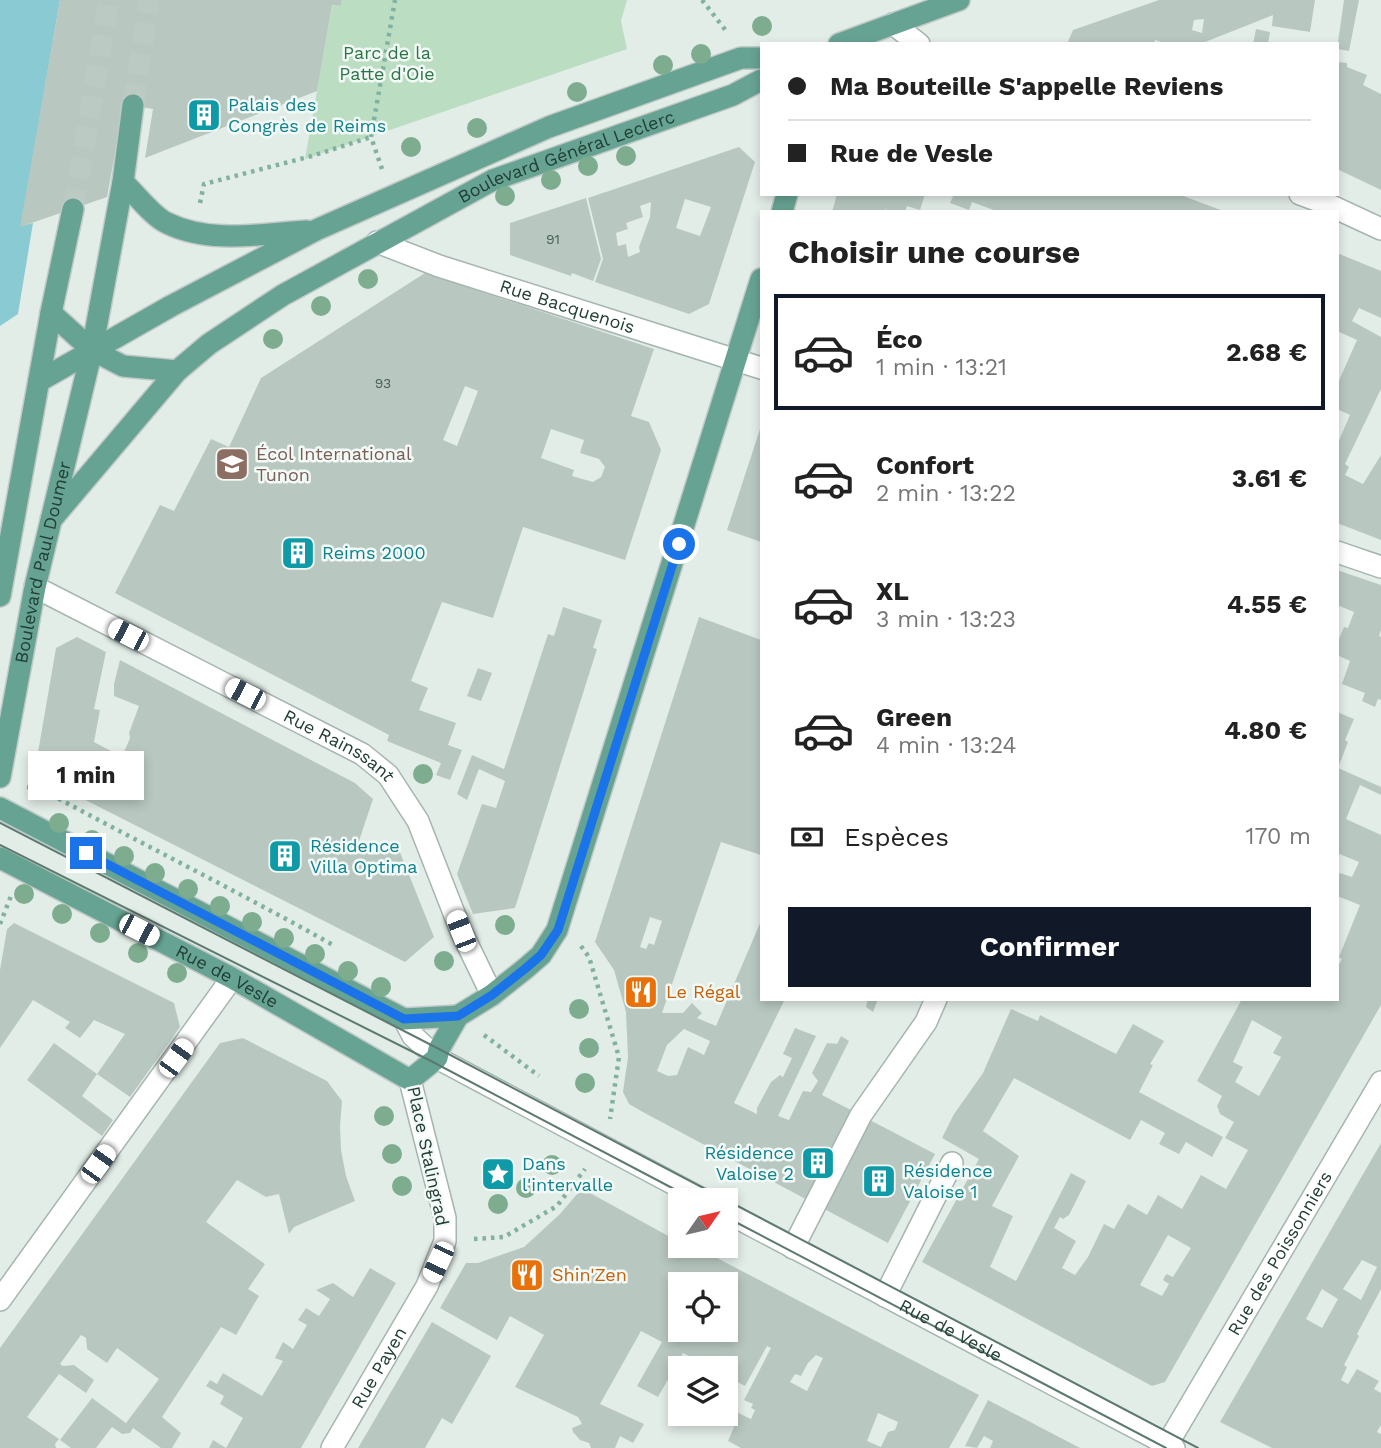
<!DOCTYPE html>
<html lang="fr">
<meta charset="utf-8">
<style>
:root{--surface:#fff;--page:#f2f2f2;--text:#222;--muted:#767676;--line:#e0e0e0;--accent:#111827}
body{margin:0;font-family:"Work Sans",sans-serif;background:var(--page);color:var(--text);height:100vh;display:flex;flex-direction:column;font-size:26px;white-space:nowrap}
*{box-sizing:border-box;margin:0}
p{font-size:23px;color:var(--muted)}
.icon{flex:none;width:38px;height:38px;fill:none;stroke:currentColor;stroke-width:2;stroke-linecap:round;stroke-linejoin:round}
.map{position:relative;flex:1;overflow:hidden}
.sheet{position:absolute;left:760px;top:210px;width:579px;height:791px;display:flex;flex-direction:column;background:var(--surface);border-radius:0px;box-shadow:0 4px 10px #0003}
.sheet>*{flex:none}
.guide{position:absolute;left:760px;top:42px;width:579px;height:154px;border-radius:0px;box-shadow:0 4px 10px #0003;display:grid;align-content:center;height:154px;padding:0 28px;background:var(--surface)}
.needle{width:46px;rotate:56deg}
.controls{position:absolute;left:668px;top:1188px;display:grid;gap:14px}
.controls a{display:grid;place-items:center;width:70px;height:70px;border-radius:0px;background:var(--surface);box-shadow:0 4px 10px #0003;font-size:35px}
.end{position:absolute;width:32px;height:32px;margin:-16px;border:9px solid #1a73e8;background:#fff;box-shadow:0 0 0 4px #fff}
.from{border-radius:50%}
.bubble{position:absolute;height:49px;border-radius:0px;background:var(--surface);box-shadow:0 4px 10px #0003;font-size:23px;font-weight:700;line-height:49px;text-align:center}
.car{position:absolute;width:21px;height:42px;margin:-21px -10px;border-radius:9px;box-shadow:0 0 5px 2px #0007;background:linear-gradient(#fff 24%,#345 0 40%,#fff 0 76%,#345 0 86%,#fff 0)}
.guide b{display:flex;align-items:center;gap:24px;height:66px;font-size:26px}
.guide b+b{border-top:2px solid var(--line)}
.guide i{width:18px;height:18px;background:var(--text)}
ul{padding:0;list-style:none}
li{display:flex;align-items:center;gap:21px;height:116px;margin:0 14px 10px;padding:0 14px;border:4px solid transparent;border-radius:0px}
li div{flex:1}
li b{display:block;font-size:26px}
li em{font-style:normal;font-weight:700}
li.current{border-color:var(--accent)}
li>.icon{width:63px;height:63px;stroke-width:1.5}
h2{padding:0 28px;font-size:32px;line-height:84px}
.pay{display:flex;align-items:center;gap:18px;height:77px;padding:0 28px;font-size:26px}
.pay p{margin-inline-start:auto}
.primary-button{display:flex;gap:14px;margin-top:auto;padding:14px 28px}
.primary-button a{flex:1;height:80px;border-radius:0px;background:var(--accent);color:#fff;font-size:28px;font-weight:700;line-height:80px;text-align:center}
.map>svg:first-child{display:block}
.green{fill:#bbdec3}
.water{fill:#8acad3}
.building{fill:#b8c8c1;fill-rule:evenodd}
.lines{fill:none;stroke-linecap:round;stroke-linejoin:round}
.major-tunnel{stroke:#bccac4;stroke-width:21;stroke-dasharray:21 10;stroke-linecap:butt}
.minor-casing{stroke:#a5b5af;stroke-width:24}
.major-casing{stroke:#c1c9c7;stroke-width:24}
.path{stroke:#82b1a1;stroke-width:4.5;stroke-dasharray:3.5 5;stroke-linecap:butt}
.minor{stroke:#fff;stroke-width:21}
.major{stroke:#66a392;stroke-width:21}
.tram{stroke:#5c7a71;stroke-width:2}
.tree{fill:#7eac8f}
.route{stroke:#1a73e8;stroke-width:9}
.labels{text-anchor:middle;stroke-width:5;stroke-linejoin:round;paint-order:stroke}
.number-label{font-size:14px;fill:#486159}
.park-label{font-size:18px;fill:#2b7646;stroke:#f3f9f6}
.culture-label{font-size:18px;fill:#0d838f;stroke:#f3f9f6;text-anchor:start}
.street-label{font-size:18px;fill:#223f36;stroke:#f3f9f6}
.education-label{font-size:18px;fill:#785e54;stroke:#f3f9f6;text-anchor:start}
.food-label{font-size:18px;fill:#c56008;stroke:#f3f9f6;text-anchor:start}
</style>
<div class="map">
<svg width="1381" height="1448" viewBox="0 0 1381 1448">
<rect width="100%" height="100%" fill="#e3ede8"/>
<path class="green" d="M342 0H627L621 21 627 49 305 159 332 5 341 6Z"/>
<path class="water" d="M0 0H60L21 226 33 223 18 314 0 326Z"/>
<path class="building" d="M60 0H342L341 6 332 5 317 91 145 158 153 109 124 104 107 197 20 227Z
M1159 0H1315L1310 32 1272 26 1273 15 1200 44H1166L1155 40 1154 44H1067L1073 30ZM1204 19 1202 33 1192 30 1194 20Z
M1344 0H1359L1349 51 1337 49Z
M1256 29 1270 32 1268 44H1253Z
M1337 62 1347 63V67L1367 75 1363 85 1381 94V190L1337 169Z
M739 147 755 162 709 304 689 314 595 282 603 259 588 198ZM685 199 711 207 700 236 676 228ZM651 202 650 217 639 247 640 252 628 257 626 244 618 246 616 233 628 229 626 223 643 217 640 206Z
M837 194H925L920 210 907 206 905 212H892L885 209 884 212H832Z
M954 194H1178L1226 212H999L972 202 969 210 950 203Z
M586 198 601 259 593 281 572 273 571 276 510 255V223Z
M1337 253 1381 271V318L1359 308 1352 321 1381 337V389L1345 464 1349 467 1345 475 1363 484 1381 455V540L1337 523V445L1350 415 1337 409V385L1357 340 1337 331Z
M425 273 654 349 631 416 649 422 661 450 625 560 523 527 493 618 442 602 411 681 428 688 419 710 456 723 448 745 462 750 450 780 436 775 441 763 387 741 389 735 115 593 160 505 174 511 211 439 229 447 261 378ZM465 386 478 391 457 446 443 440ZM551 429 584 440 580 453 599 459 605 467 601 477 593 482 572 476 574 470 541 458Z
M761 426V542L727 530Z
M1337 570 1381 585V630L1379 636 1381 637V700L1378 699 1375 707 1362 701 1365 693 1342 684 1350 661 1337 655V644L1344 627 1348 628 1354 612 1337 605Z
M563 607 602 620 593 648 597 649 515 908 473 914 457 874 482 804 496 808 505 781 479 769 467 800 457 794 472 755 504 769 548 634 554 636Z
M699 617 761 640V855L721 842 662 1013H683L692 1003 702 1013 697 1018 716 1026 761 921V999H785L734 1103 757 1114V1108L771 1082 780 1075 783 1077 792 1058 783 1054 795 1028 816 1036 778 1116 789 1120 803 1091 811 1092 818 1081 812 1073 827 1043 837 1044 841 1036 849 1041 822 1095 935 1154 888 1243 641 1111 629 1104 623 1092 628 1057 626 1012 614 970 595 942ZM650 917 662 921 654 945 649 943 646 949 640 947ZM684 1029 710 1041 704 1055 688 1047 677 1075 668 1076 657 1071 667 1045Z
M77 637 106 652 94 709 100 710 94 742 122 757 130 738 129 733 139 706 114 696V684L120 660 355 783 373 799 357 847 373 855 397 845 434 937 405 962 48 781 36 764 56 648Z
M478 668 492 673 481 701 467 696Z
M1337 712 1354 719 1345 740 1348 742 1338 768 1381 787V795L1360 785 1346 819 1381 835V1005L1165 1382 1152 1386 922 1262 979 1159 942 1138 954 1114 983 1073 1011 1009 1038 1021 1040 1015 1116 1054 1133 1024 1164 1041 1150 1064 1153 1065 1139 1092 1223 1137 1212 1157 1186 1142 1179 1154 1159 1144 1165 1133 1141 1120 1130 1140 1014 1078 983 1131 1019 1156 992 1206 1013 1216 990 1267 1016 1281 1071 1173 1086 1181 1069 1215 1063 1219 1060 1217 1054 1228 1076 1241 1062 1268 1075 1275 1088 1257 1104 1224 1114 1229 1128 1204 1147 1215 1158 1195 1182 1209 1201 1175 1226 1189 1248 1150 1225 1138 1234 1122 1220 1114 1217 1106 1222 1096 1197 1081 1242 999H1337V968L1342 959 1339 957 1360 905 1337 896V879L1340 873 1352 877 1359 862 1337 853ZM1252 1020 1282 1037 1273 1053 1281 1057 1259 1096 1235 1082 1243 1067 1233 1062ZM1168 1235 1191 1248 1173 1277 1167 1274 1165 1276 1163 1280 1169 1284 1162 1296 1140 1285Z
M14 923 174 1003 180 1027 130 1097 97 1074 125 1034 94 1020 80 1038 65 1028 70 1022 33 1000 0 1048V970L7 929Z
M868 999H878L873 1012 866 1007Z
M243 1038 327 1081 342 1101 340 1126 341 1150 346 1176 355 1201 294 1227 289 1234 279 1194 266 1197 237 1180 206 1222 265 1264 248 1289 259 1296 236 1335 221 1327 162 1417 181 1433 172 1448H161L133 1428 130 1433 122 1434 112 1427 96 1448H71L60 1440 92 1398 126 1423 159 1379 117 1348 107 1363 87 1349 86 1338 81 1335 60 1364 63 1366 74 1365 94 1380 86 1393 59 1374 27 1417 59 1439 55 1444 56 1448H0V1348L220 1043Z
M54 1043 97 1074 82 1096 113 1120 102 1136 27 1080Z
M1381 1143V1289L1357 1334 1359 1336 1344 1365 1347 1367 1341 1380 1348 1384 1357 1369 1379 1381 1374 1389 1381 1393V1425L1377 1432 1381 1434V1448H1272L1220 1422ZM1362 1260 1377 1267 1361 1300 1343 1289ZM1322 1289 1338 1299 1322 1328 1306 1319Z
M578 1193H590L681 1243V1246H694L979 1395 949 1448H741L728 1441 734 1427 724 1422 732 1410 751 1419 755 1410 751 1408 753 1404 744 1400 771 1348 767 1346 745 1386 726 1376V1368H713L683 1353 658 1397 637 1386 662 1342 641 1331 600 1404 644 1424 633 1443 620 1436 615 1448H591L589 1443 580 1440 573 1432 572 1428 582 1424 578 1417 515 1387 544 1335 510 1316 497 1340 440 1308 466 1263H478L524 1247 560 1214ZM681 1284H726V1330H681ZM816 1355 823 1358 807 1391 790 1382 795 1374 801 1376 808 1363ZM878 1413 898 1422 895 1430 888 1432 881 1447 867 1441Z
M370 1268 396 1283 301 1448H209L213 1440 226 1448 243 1418 220 1404 224 1396 206 1386 210 1380 217 1384 223 1373 262 1396 283 1361 275 1358 283 1342 293 1349 307 1325 298 1320 306 1308 319 1316 330 1299 316 1290 333 1283 353 1297Z
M432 1322 491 1356 452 1424 442 1418 425 1448H358Z
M988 1400 1036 1425 1080 1448H990L993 1441 984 1436 977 1448 965 1446Z"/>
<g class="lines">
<path class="major-tunnel" d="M133 105 149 0
M73 209 109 0"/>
<g class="minor-casing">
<g id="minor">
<path d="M893 24 919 44"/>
<path d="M1300 194 1327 204 1381 229"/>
<path id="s1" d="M377 242 439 266 761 368"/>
<path d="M1337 552 1381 567"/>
<path id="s2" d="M35 587 362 754 388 775 418 821 461 931 492 995"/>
<path d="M404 1019 413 1036 437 1058 704 1200"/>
<path id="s3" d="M726 1212 1174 1448"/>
<path d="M793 1248 861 1115 926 1022 936 999"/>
<path d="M885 1296 952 1163"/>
<path d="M0 1300 232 978"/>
<path id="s4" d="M332 1448 427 1286 445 1241V1218L410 1080"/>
<path id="s5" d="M1165 1448 1381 1082"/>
</g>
</g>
<g class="major-casing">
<g id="major">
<path d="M839 44 959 0"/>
<path d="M123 182C135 193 153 217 167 223 209 244 261 234 307 231"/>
<path d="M782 212 787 194"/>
<path d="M51 313 92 350 123 366 177 371"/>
<path d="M39 381 171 306 316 230 549 127 741 58H761"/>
<path id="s6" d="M51 520 177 371 209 344 283 295 493 180 733 95 761 80"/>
<path d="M0 596 51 313 73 209"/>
<path id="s7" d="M0 777 35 587 92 350 123 182 133 105"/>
<path d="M0 808 404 1019 458 1016"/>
<path id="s8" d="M0 858 232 978 410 1080 437 1058 439 1049 458 1016 492 995 526 968 541 955 557 930 761 279"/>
</g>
</g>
<path class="path" d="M702 0 727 32
M382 169 371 137 395 0
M200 203 204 184 312 156 371 137
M27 787 41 789C138 842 237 891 333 945
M0 924 11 896
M581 946 589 957 619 1057 610 1119
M484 1035 539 1076
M474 1239 504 1237 557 1206 585 1169"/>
<use href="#minor" class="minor"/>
<use href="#major" class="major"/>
<path class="tram" d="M0 823 439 1049 1198 1448
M0 845 431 1061 695 1200
M726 1217 1166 1448"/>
</g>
<g class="tree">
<circle cx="762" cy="26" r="10"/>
<circle cx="701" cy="54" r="10"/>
<circle cx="663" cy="65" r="10"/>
<circle cx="577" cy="92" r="10"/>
<circle cx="477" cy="128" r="10"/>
<circle cx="411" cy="147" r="10"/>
<circle cx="626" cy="156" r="10"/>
<circle cx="588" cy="166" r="10"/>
<circle cx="551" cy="180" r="10"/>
<circle cx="505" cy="196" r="10"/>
<circle cx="368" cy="279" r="10"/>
<circle cx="321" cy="306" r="10"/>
<circle cx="273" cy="339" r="10"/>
<circle cx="423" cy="774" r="10"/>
<circle cx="59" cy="823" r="10"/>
<circle cx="92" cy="840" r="10"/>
<circle cx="124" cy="856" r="10"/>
<circle cx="155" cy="873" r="10"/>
<circle cx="188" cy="889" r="10"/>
<circle cx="24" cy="894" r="10"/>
<circle cx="220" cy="906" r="10"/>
<circle cx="62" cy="914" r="10"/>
<circle cx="252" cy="922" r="10"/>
<circle cx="505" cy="925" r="10"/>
<circle cx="100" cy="933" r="10"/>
<circle cx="284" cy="938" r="10"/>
<circle cx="138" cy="953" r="10"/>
<circle cx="315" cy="954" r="10"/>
<circle cx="444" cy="961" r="10"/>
<circle cx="348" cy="971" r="10"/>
<circle cx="177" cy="973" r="10"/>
<circle cx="381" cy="987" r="10"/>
<circle cx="579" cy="1009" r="10"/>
<circle cx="589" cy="1048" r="10"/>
<circle cx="585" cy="1083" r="10"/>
<circle cx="384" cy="1116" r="10"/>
<circle cx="392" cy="1154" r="10"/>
<circle cx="552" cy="1165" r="10"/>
<circle cx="402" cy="1186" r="10"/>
<circle cx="526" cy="1188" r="10"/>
<circle cx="498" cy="1204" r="10"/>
</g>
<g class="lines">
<path class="route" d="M86 853 404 1019 458 1016 492 995 526 968 541 955 558 930 679 544"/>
</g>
<defs>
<g id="building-square" transform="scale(1.75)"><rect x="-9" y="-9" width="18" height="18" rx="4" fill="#0f9aa8" stroke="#f3f9f6"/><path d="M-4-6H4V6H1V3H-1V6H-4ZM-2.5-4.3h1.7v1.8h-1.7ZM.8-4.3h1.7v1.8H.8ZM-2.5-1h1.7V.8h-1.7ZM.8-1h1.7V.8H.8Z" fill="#fff"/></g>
<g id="university-square" transform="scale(1.75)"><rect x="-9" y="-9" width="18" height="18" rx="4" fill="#8d6e63" stroke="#f3f9f6"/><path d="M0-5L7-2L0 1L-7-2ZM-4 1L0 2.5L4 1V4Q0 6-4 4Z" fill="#fff"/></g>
<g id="restaurant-square" transform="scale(1.75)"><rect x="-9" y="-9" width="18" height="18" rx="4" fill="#e8710a" stroke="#f3f9f6"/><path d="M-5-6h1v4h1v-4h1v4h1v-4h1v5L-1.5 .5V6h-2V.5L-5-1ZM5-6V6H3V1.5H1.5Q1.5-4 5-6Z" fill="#fff"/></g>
<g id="sight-square" transform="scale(1.75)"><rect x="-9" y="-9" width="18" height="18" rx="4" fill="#0f9aa8" stroke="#f3f9f6"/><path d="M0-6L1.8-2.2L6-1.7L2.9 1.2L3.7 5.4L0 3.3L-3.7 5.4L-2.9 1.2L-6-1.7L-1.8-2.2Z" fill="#fff"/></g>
</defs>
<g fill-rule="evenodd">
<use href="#building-square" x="204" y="115"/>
<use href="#university-square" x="232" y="464"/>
<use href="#building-square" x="298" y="553"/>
<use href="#building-square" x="285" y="856"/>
<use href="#restaurant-square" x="641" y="992"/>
<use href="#building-square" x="818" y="1163"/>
<use href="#sight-square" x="498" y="1174"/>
<use href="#building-square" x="879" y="1181"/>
<use href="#restaurant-square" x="527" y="1275"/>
</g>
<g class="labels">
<g class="number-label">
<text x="553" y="244">91</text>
<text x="383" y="388">93</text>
</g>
<g class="park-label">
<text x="387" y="59">Parc de la<tspan x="387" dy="21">Patte d'Oie</tspan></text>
</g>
<g class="culture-label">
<text x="228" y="111">Palais des<tspan x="228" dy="21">Congrès de Reims</tspan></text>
<text x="322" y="559">Reims 2000</text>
<text x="310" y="852">Résidence<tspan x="310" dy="21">Villa Optima</tspan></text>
<text x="794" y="1159" text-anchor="end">Résidence<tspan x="794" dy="21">Valoise 2</tspan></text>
<text x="522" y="1170">Dans<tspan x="522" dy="21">l'intervalle</tspan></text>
<text x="903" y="1177">Résidence<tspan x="903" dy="21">Valoise 1</tspan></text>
</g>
<g class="street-label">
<text dy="6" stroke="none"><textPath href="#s6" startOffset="642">Boulevard Général Leclerc</textPath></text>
<text dy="6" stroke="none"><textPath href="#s1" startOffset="201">Rue Bacquenois</textPath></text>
<text dy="6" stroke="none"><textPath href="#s7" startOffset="219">Boulevard Paul Doumer</textPath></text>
<text dy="6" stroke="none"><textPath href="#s2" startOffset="343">Rue Rainssant</textPath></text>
<text dy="6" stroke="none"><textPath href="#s8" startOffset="256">Rue de Vesle</textPath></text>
<text transform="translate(428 1156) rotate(78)" y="6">Place Stalingrad</text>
<text dy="6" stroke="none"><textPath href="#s5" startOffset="226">Rue des Poissonniers</textPath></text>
<text dy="6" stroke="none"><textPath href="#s3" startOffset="254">Rue de Vesle</textPath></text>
<text dy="6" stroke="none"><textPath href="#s4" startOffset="93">Rue Payen</textPath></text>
</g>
<g class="education-label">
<text x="256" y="460">Écol International<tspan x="256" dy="21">Tunon</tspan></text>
</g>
<g class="food-label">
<text x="666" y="998">Le Régal</text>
<text x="552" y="1281">Shin'Zen</text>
</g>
</g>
</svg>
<div class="controls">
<a><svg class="needle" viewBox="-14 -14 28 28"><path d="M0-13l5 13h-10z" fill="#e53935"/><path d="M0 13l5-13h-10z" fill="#767676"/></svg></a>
<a><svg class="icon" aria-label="locate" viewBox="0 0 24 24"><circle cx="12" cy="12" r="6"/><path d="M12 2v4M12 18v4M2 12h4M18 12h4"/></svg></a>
<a><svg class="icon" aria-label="layers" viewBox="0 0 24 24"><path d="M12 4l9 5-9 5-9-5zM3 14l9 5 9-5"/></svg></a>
</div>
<i class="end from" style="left:679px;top:544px"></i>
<i class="end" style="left:86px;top:853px"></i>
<div class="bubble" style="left:28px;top:751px;width:116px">1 min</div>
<i class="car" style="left:128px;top:635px;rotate:297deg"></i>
<i class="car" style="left:245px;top:694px;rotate:297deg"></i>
<i class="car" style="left:139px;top:930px;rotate:117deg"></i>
<i class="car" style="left:461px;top:931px;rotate:339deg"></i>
<i class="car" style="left:176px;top:1058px;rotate:36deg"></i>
<i class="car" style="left:98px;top:1164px;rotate:36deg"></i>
<i class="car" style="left:438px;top:1262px;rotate:205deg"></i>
<div class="guide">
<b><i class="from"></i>Ma Bouteille S'appelle Reviens</b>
<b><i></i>Rue de Vesle</b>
</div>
<section class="sheet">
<h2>Choisir une course</h2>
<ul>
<li class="current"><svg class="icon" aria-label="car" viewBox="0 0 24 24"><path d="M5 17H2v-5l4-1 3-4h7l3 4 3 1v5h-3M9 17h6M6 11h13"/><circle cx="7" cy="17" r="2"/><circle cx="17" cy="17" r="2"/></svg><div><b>Éco</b><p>1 min · 13:21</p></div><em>2.68 €</em></li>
<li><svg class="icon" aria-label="car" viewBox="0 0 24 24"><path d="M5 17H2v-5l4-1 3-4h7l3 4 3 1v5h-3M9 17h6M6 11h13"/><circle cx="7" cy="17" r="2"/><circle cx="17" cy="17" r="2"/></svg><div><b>Confort</b><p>2 min · 13:22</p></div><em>3.61 €</em></li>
<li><svg class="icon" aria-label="car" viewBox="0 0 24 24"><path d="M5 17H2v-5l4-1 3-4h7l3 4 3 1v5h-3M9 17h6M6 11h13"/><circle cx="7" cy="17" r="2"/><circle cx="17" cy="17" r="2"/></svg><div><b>XL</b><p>3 min · 13:23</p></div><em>4.55 €</em></li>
<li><svg class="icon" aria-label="car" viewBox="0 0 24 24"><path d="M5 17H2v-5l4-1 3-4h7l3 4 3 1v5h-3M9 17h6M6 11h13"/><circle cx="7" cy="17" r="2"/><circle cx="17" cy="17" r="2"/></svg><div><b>Green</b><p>4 min · 13:24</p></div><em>4.80 €</em></li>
</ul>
<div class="pay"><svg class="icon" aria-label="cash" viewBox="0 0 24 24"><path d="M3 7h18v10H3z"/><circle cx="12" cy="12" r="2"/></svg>Espèces<p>170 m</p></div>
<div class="primary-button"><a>Confirmer</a></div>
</section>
</div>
